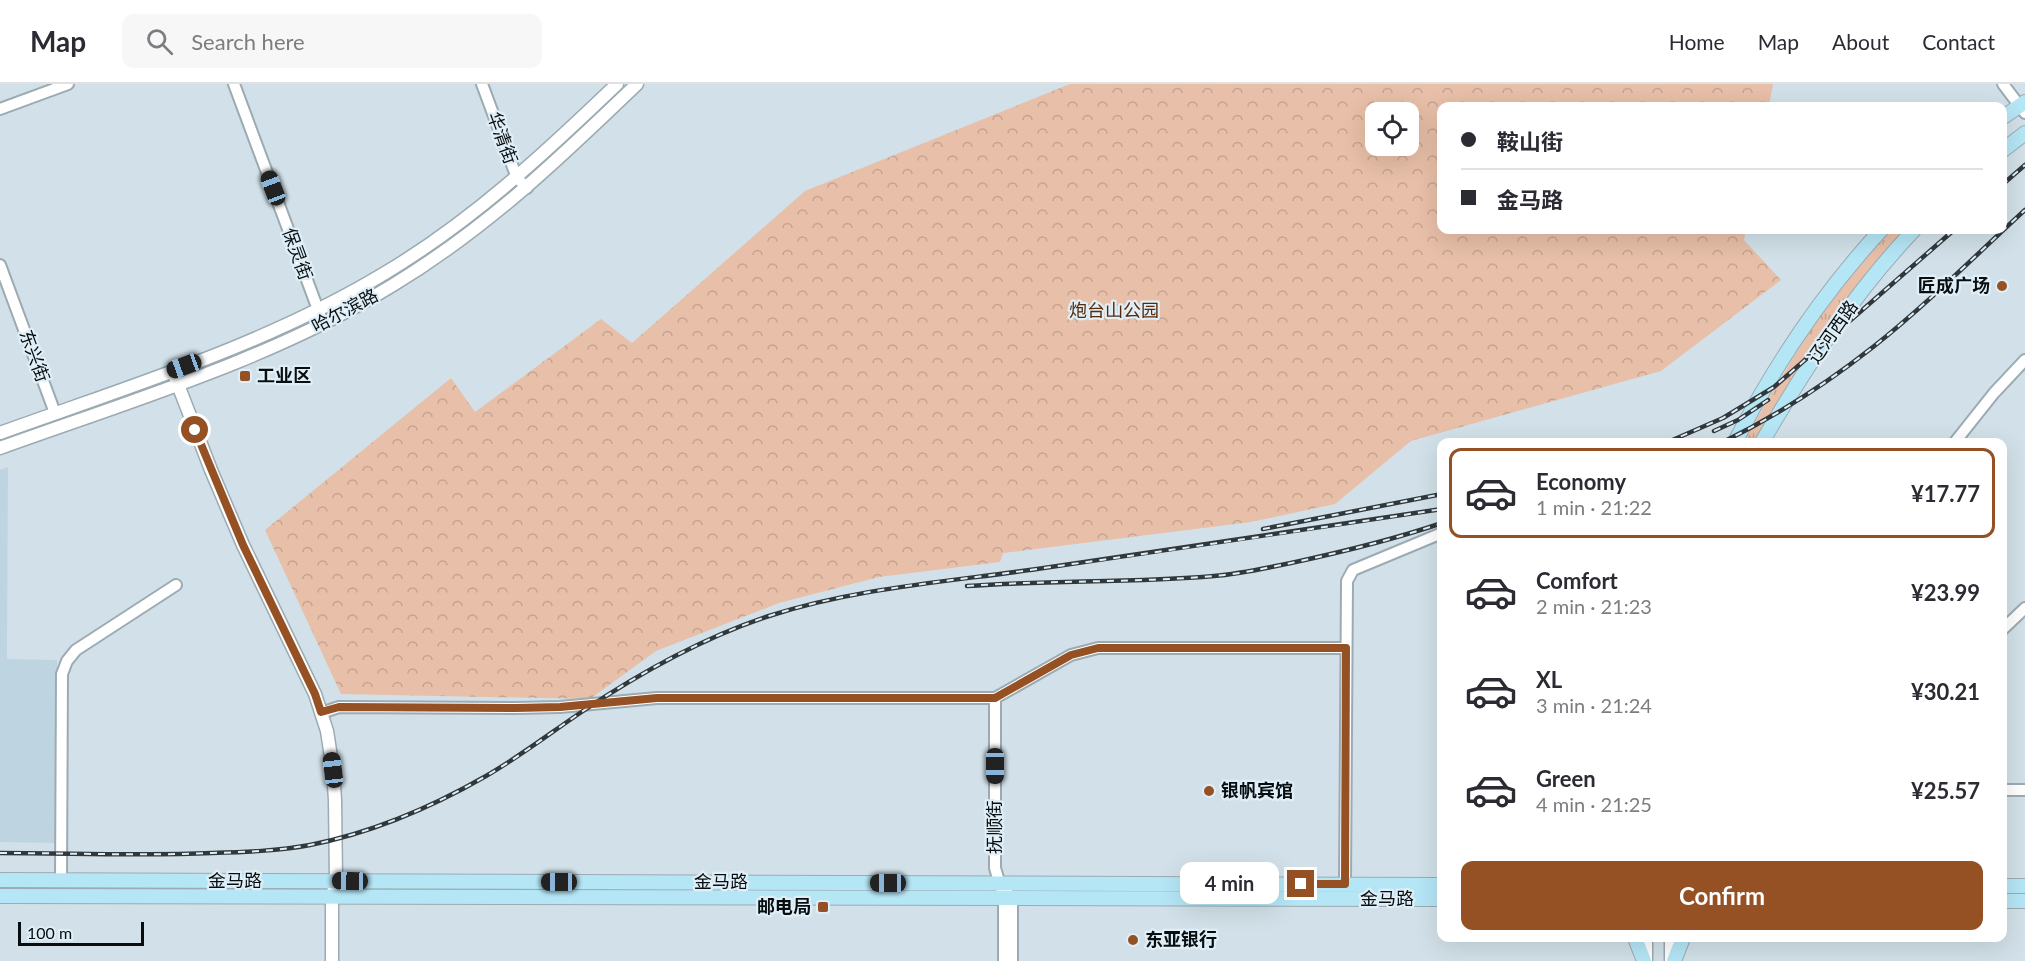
<!DOCTYPE html>
<meta charset="utf-8">
<style>
:root{--surface:#fff;--page:#f7f7f7;--text:#2b2b33;--muted:#7c7c81;--line:#e1e1e2;--accent:#955124}
body{margin:0;font-family:Lato,"Noto Sans SC",sans-serif;background:var(--page);color:var(--text);height:100vh;display:flex;flex-direction:column;font-size:22px;white-space:nowrap}
*{box-sizing:border-box;margin:0}
p{font-size:20px;color:var(--muted)}
.icon{flex:none;width:33px;height:33px;fill:none;stroke:currentColor;stroke-width:2;stroke-linecap:round;stroke-linejoin:round}
.map{position:relative;flex:1;overflow:hidden}
.details{position:absolute;left:1437px;top:354px;width:570px;height:504px;display:flex;flex-direction:column;background:var(--surface);border-radius:12px;box-shadow:0 6px 24px #0002}
.details>*{flex:none}
.hud{position:absolute;left:1437px;top:18px;width:570px;height:132px;border-radius:12px;box-shadow:0 6px 24px #0002;display:grid;align-content:center;height:132px;padding:0 24px;background:var(--surface)}
.controls{position:absolute;left:1365px;top:18px;display:grid;gap:12px}
.controls a{display:grid;place-items:center;width:54px;height:54px;border-radius:12px;background:var(--surface);box-shadow:0 6px 24px #0002;font-size:30px}
.scale{position:absolute;left:18px;bottom:15px;width:126px;box-sizing:border-box;padding-left:6px;border:3px solid #080e10;border-top:0;font-size:16px;line-height:21px;white-space:nowrap;color:#080e10;-webkit-text-stroke:4px #dfeef7;paint-order:stroke}
.end{position:absolute;width:27px;height:27px;margin:-14px;border:8px solid #955124;background:#fff;box-shadow:0 0 0 3px #fff}
.from{border-radius:50%}
.bubble{position:absolute;height:42px;border-radius:12px;background:var(--surface);box-shadow:0 6px 24px #0002;font-size:20px;font-weight:700;line-height:42px;text-align:center}
.car{position:absolute;width:18px;height:36px;margin:-18px -9px;border-radius:8px;box-shadow:0 0 4px 2px #0007;background:linear-gradient(#222 24%,#8ab4d8 0 40%,#222 0 76%,#8ab4d8 0 86%,#222 0)}
.hud b{display:flex;align-items:center;gap:21px;height:57px;font-size:22px}
.hud b+b{border-top:2px solid var(--line)}
.hud i{width:15px;height:15px;background:var(--text)}
ul{padding:10px 0 0;list-style:none}
li{display:flex;align-items:center;gap:18px;height:90px;margin:0 12px 9px;padding:0 12px;border:3px solid transparent;border-radius:12px}
li div{flex:1}
li b{display:block;font-size:22px}
li em{font-style:normal;font-weight:700}
li.current{border-color:var(--accent)}
li>.icon{width:54px;height:54px;stroke-width:1.5}
.primary-button{display:flex;gap:12px;margin-top:auto;padding:12px 24px}
.primary-button a{flex:1;height:69px;border-radius:12px;background:var(--accent);color:#fff;font-size:24px;font-weight:700;line-height:69px;text-align:center}
header{display:flex;align-items:center;gap:36px;box-sizing:border-box;height:84px;padding:0 30px;background:var(--surface);border-bottom:2px solid var(--line)}
header strong{font-size:28px}
nav{display:flex;gap:33px;margin-inline-start:auto;font-size:21px}
.search{width:420px;height:54px;background:var(--page);display:flex;align-items:center;gap:15px;box-sizing:border-box;padding:0 21px;border-radius:12px;color:var(--muted);font-size:22px}
.map>svg:first-child{display:block}
.built{fill:#bed5e1}
.grass{fill:url(#grass-tufts)}
.park{fill:url(#park-crowns);fill-rule:evenodd}
.lines{fill:none;stroke-linecap:round;stroke-linejoin:round}
.minor-casing{stroke:#9cabb2;stroke-width:14}
.tertiary-casing{stroke:#9cabb2;stroke-width:15}
.secondary-casing{stroke:#9cabb2;stroke-width:16}
.minor{stroke:#fff;stroke-width:10}
.tertiary{stroke:#fff;stroke-width:12}
.secondary{stroke:#b5e6f6;stroke-width:14}
.rail-casing{stroke:#30383b;stroke-width:4.5}
.rail{stroke:#dfeef7;stroke-width:2;stroke-dasharray:7;stroke-linecap:butt}
.route{stroke:#955124;stroke-width:8}
.poi-dot{fill:#955124;stroke:#dfeef7;stroke-width:2}
.labels{text-anchor:middle;stroke-width:4.5;stroke-linejoin:round;paint-order:stroke}
.street-label{font-size:18px;fill:#080e10;stroke:#dfeef7}
.poi-label{font-size:18px;font-weight:bold;fill:#080e10;stroke:#dfeef7;text-anchor:start}
.park-label{font-size:18px;fill:#592a09;stroke:#dfeef7}
</style>
<header>
<strong>Map</strong>
<div class="search"><svg class="icon" aria-label="search" viewBox="0 0 24 24"><circle cx="10" cy="10" r="6"/><path d="M15 15l6 6"/></svg>Search here</div>
<nav><a>Home</a><a>Map</a><a>About</a><a>Contact</a></nav>
</header>
<div class="map">
<svg width="2025" height="877" viewBox="0 0 2025 877">
<defs>
<pattern id="grass-tufts" width="24" height="20" patternUnits="userSpaceOnUse" patternTransform="scale(1.5)"><rect width="24" height="20" fill="#e8bfa8"/><path d="M3 7l-1-3M5 7V3M7 7l1-3M15 17l-1-3M17 17v-4M19 17l1-3" fill="none" stroke="#c6a390"/></pattern>
<pattern id="park-crowns" width="20" height="18" patternUnits="userSpaceOnUse" patternTransform="scale(1.5)"><rect width="20" height="18" fill="#e8bfa8"/><path d="M2 6a3 3 0 1 1 6 0M12 15a3 3 0 1 1 6 0" fill="none" stroke="#c6a390"/></pattern>
</defs>
<rect width="100%" height="100%" fill="#d2e1e9"/>
<path class="built" d="M8 383 7 575 57 576 56 759 0 758V386Z"/>
<path class="grass" d="M1887 146H1906L1757 358H1743L1821 227Z"/>
<path class="park" d="M1070 0H1773L1769 22H1442V146H1746L1744 156 1781 196 1661 287 1411 357 1335 420 1251 438 1003 469 1000 478 879 493 779 519 656 567 590 615 341 610 265 446 451 294 475 328 601 235 632 259 805 107ZM1376 28H1408V62H1376Z"/>
<g class="lines">
<g class="minor-casing">
<path id="minor" d="M234 0 323 239
M482 0 517 94 527 104
M2003 0 2025 29
M0 25 68 0
M0 181 55 329
M1955 358 1994 309 2025 276
M2002 546 2025 524
M995 614V784L1004 814V877
M321 629 339 623 516 624 560 623 657 614H995L1071 571 1098 564H1346
M2002 706H2025
M61 797 62 590 67 577 76 566 176 501
M1345 800 1347 497 1353 486 1442 449
M1008 809 1012 814V877"/>
</g>
<g class="tertiary-casing">
<path id="tertiary" d="M175 293 211 386 243 461 315 610 327 647 333 686 335 716 336 797 332 812V877
M0 349C130 302 266 261 385 189 472 137 544 70 617 0
M0 364C133 316 272 275 393 201 487 144 559 75 637 0
M1646 877V854
M1671 877V854"/>
</g>
<g class="secondary-casing">
<path id="secondary" d="M2002 34 2025 18
M2002 67 2025 49
M1735 358C1774 282 1823 209 1881 146
M1762 358C1806 283 1854 209 1914 146
M0 796 1442 801
M2002 802H2025
M0 812 1442 815
M2002 817H2025
M1635 854 1644 877
M1674 877 1683 854"/>
</g>
<use href="#minor" class="minor"/>
<use href="#tertiary" class="tertiary"/>
<use href="#secondary" class="secondary"/>
<g class="rail-casing">
<path id="rail" d="M2002 101 2025 81
M1714 347 1738 336 1768 316
M1668 358 1723 334 1774 303 1954 146
M1723 358C1776 332 1826 300 1873 263 1926 221 1975 172 2025 126
M1263 445 1442 410
M967 502C1050 496 1132 499 1214 492 1240 490 1266 484 1291 479 1342 468 1392 456 1442 439
M0 769C71 769 142 772 212 769 245 768 278 767 310 761 371 749 432 723 486 692 519 673 549 650 580 629 638 590 702 554 769 532 856 504 946 498 1037 485 1172 466 1307 446 1442 425"/>
</g>
<use href="#rail" class="rail"/>
</g>
<g class="lines">
<path class="route" d="M195 346 243 461 315 610 321 628 339 623 516 624 560 623 657 614H995L1071 571 1098 564H1346L1345 800H1301"/>
</g>
<g class="poi-dot">
<circle cx="2002" cy="202" r="6"/>
<rect x="239" y="286" width="12" height="12" rx="3"/>
<circle cx="1209" cy="707" r="6"/>
<rect x="817" y="817" width="12" height="12" rx="3"/>
<circle cx="1133" cy="856" r="6"/>
</g>
<g class="labels">
<g class="street-label">
<text transform="translate(502 54) rotate(70)" y="6">华清街</text>
<text transform="translate(297 170) rotate(70)" y="6">保灵街</text>
<text transform="translate(345 227) rotate(-28)" y="6">哈尔滨路</text>
<text transform="translate(1833 248) rotate(-55)" y="6">辽河西路</text>
<text transform="translate(34 272) rotate(70)" y="6">东兴街</text>
<text transform="translate(995 743) rotate(-90)" y="6">抚顺街</text>
<text x="235" y="803">金马路</text>
<text x="721" y="804">金马路</text>
<text x="1387" y="821">金马路</text>
</g>
<g class="poi-label">
<text x="1990" y="208" text-anchor="end">匠成广场</text>
<text x="257" y="298">工业区</text>
<text x="1221" y="713">银帆宾馆</text>
<text x="811" y="829" text-anchor="end">邮电局</text>
<text x="1145" y="862">东亚银行</text>
</g>
<g class="park-label">
<text x="1114" y="233">炮台山公园</text>
</g>
</g>
</svg>
<div class="controls">
<a><svg class="icon" aria-label="locate" viewBox="0 0 24 24"><circle cx="12" cy="12" r="6"/><path d="M12 2v4M12 18v4M2 12h4M18 12h4"/></svg></a>
</div>
<div class="scale">100 m</div>
<i class="end from" style="left:195px;top:346px"></i>
<i class="end" style="left:1301px;top:800px"></i>
<div class="bubble" style="left:1180px;top:778px;width:99px">4 min</div>
<i class="car" style="left:273px;top:104px;rotate:339deg"></i>
<i class="car" style="left:184px;top:282px;rotate:250deg"></i>
<i class="car" style="left:995px;top:682px;rotate:180deg"></i>
<i class="car" style="left:333px;top:686px;rotate:353deg"></i>
<i class="car" style="left:350px;top:797px;rotate:271deg"></i>
<i class="car" style="left:559px;top:798px;rotate:270deg"></i>
<i class="car" style="left:888px;top:799px;rotate:270deg"></i>
<div class="hud">
<b><i class="from"></i>鞍山街</b>
<b><i></i>金马路</b>
</div>
<section class="details">
<ul>
<li class="current"><svg class="icon" aria-label="car" viewBox="0 0 24 24"><path d="M5 17H2v-5l4-1 3-4h7l3 4 3 1v5h-3M9 17h6M6 11h13"/><circle cx="7" cy="17" r="2"/><circle cx="17" cy="17" r="2"/></svg><div><b>Economy</b><p>1 min · 21:22</p></div><em>¥17.77</em></li>
<li><svg class="icon" aria-label="car" viewBox="0 0 24 24"><path d="M5 17H2v-5l4-1 3-4h7l3 4 3 1v5h-3M9 17h6M6 11h13"/><circle cx="7" cy="17" r="2"/><circle cx="17" cy="17" r="2"/></svg><div><b>Comfort</b><p>2 min · 21:23</p></div><em>¥23.99</em></li>
<li><svg class="icon" aria-label="car" viewBox="0 0 24 24"><path d="M5 17H2v-5l4-1 3-4h7l3 4 3 1v5h-3M9 17h6M6 11h13"/><circle cx="7" cy="17" r="2"/><circle cx="17" cy="17" r="2"/></svg><div><b>XL</b><p>3 min · 21:24</p></div><em>¥30.21</em></li>
<li><svg class="icon" aria-label="car" viewBox="0 0 24 24"><path d="M5 17H2v-5l4-1 3-4h7l3 4 3 1v5h-3M9 17h6M6 11h13"/><circle cx="7" cy="17" r="2"/><circle cx="17" cy="17" r="2"/></svg><div><b>Green</b><p>4 min · 21:25</p></div><em>¥25.57</em></li>
</ul>
<div class="primary-button"><a>Confirm</a></div>
</section>
</div>
